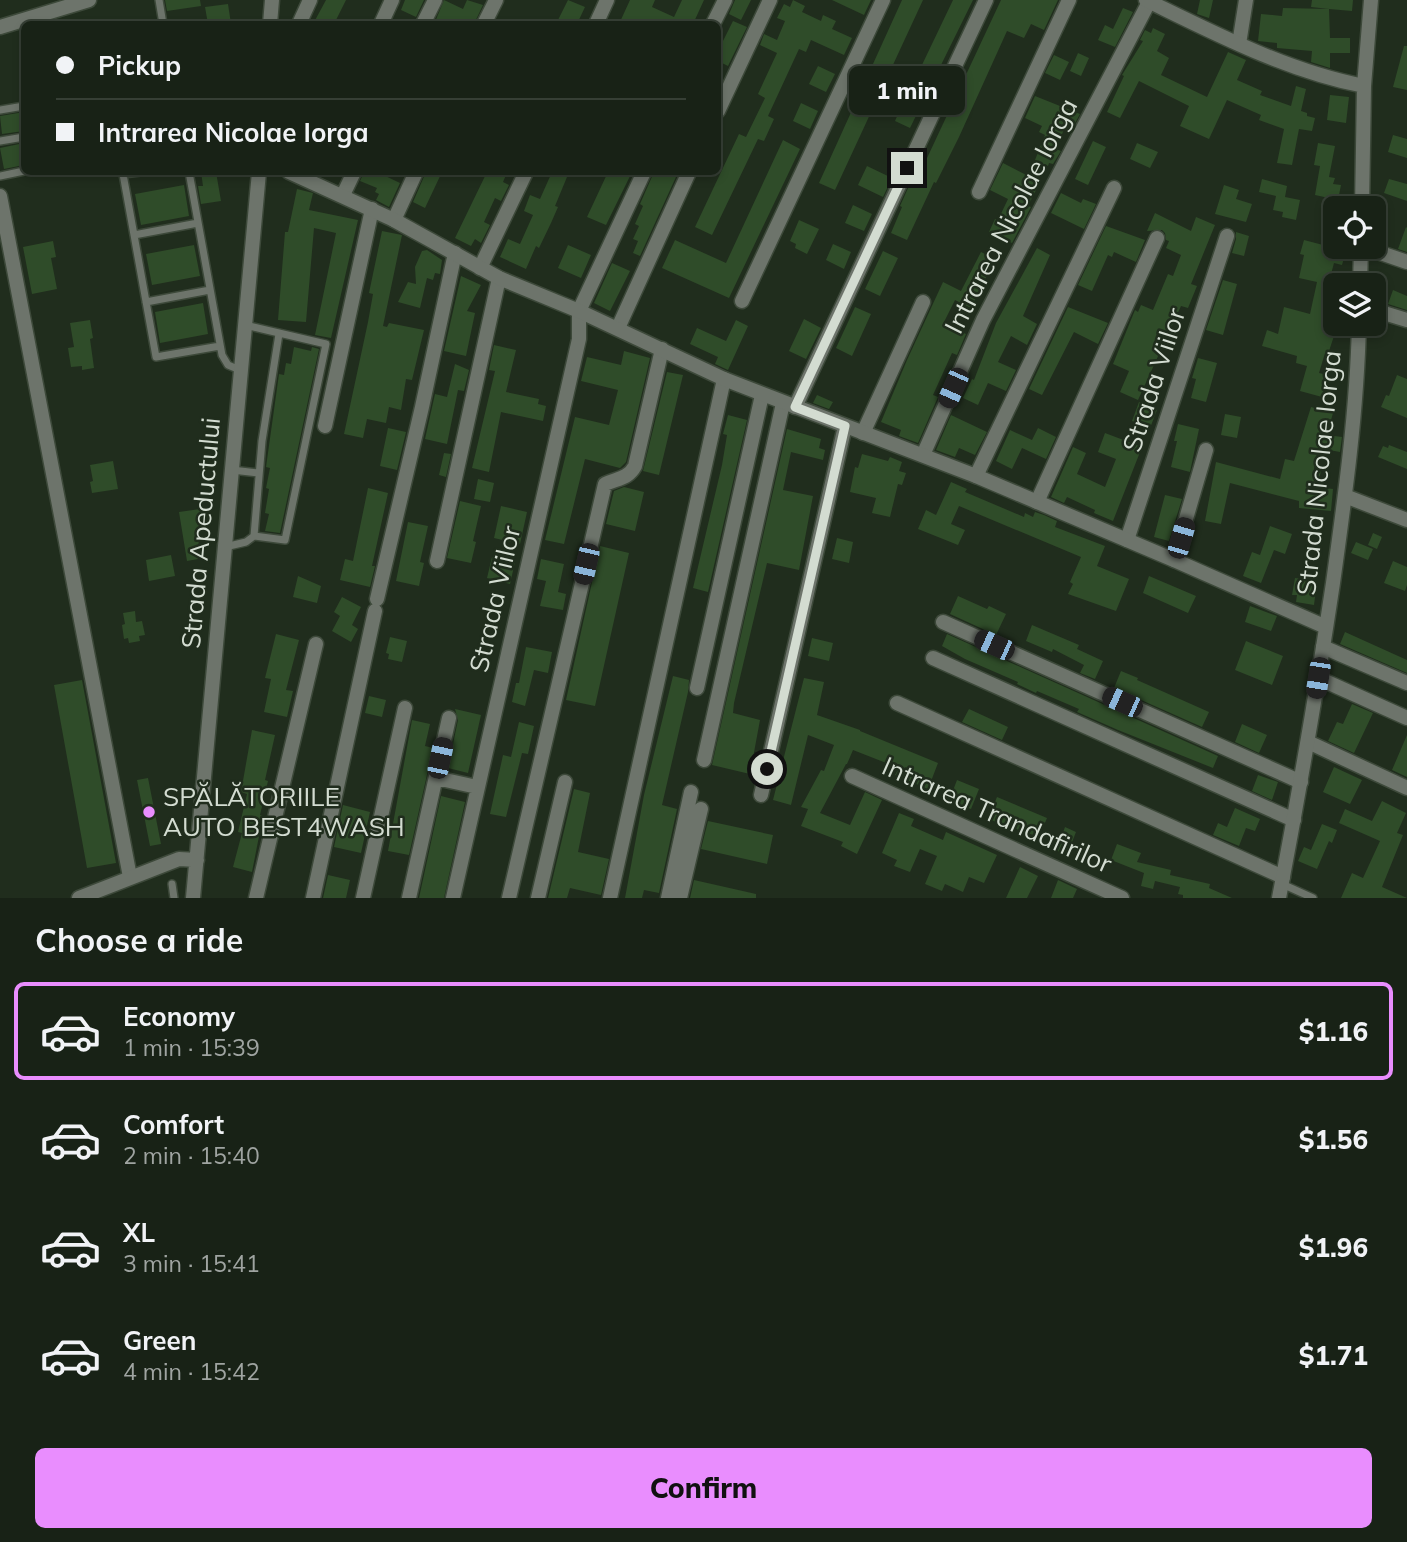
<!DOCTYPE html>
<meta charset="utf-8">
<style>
:root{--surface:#182216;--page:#212a1f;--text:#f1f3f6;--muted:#9fa4a1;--line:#363f35;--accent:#e98dfe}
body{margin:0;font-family:Mulish,sans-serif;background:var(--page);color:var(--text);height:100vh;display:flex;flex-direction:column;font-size:26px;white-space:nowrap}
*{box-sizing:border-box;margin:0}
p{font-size:23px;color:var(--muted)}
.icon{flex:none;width:38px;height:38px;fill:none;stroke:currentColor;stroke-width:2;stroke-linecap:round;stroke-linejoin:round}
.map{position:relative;height:898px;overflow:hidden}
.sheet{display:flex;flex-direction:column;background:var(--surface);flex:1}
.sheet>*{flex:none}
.top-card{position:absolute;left:21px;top:21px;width:700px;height:154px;border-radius:10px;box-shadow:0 4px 10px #0003,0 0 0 2px var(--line);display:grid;align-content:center;height:154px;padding:0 35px;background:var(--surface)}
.fabs{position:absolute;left:1323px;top:196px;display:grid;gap:14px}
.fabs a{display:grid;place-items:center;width:63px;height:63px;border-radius:10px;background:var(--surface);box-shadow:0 4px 10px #0003,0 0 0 2px var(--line);font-size:35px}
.end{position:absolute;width:32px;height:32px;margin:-16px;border:9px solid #d3dcd1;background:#111;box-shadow:0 0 0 4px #111}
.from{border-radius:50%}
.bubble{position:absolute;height:49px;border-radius:10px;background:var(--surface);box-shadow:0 4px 10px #0003,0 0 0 2px var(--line);font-size:23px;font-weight:800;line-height:49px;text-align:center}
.car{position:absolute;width:21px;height:42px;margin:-21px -10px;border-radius:9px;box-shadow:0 0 5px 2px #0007;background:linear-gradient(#222 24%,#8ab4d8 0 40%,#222 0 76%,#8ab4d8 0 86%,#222 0)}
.top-card b{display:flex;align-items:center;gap:24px;height:66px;font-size:26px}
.top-card b+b{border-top:2px solid var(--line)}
.top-card i{width:18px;height:18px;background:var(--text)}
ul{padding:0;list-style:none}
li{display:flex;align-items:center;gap:21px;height:98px;margin:0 14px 10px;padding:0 21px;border:4px solid transparent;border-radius:10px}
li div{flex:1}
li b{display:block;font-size:26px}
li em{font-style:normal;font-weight:800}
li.current{border-color:var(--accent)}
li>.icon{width:63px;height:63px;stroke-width:1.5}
h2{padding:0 35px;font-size:32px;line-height:84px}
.cta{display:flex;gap:14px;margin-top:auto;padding:14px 35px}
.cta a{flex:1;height:80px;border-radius:10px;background:var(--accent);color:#111;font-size:28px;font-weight:800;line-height:80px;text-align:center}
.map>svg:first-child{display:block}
.building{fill:#2f4c29}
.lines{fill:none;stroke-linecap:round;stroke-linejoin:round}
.service-casing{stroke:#3d493a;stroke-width:10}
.minor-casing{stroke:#3d493a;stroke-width:17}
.tertiary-casing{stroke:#3d493a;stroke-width:17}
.service{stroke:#6d746b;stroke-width:7}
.minor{stroke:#6d746b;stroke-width:14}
.tertiary{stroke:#6d746b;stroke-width:14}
.route{stroke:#d3dcd1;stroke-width:9}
.poi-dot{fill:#e98dfe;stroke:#202d1d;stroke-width:2.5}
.labels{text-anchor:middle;stroke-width:5;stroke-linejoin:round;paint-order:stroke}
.street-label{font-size:26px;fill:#d3dcd1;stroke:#202d1d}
.poi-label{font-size:26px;fill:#d3dcd1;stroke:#202d1d;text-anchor:start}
</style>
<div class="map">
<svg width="1407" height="898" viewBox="0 0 1407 898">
<rect width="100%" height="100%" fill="#202d1d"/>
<path class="building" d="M165 0H200L201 6 167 11Z
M326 0H346L334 24H313Z
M405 0H424L416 17 401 10Z
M444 0 463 9 467 0 483 5 474 24H440L435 22Z
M568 0 585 7 577 24H556Z
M630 0H655L652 7 674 17 682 0H704L693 24H619Z
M735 0H751L741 20 729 14Z
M793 0 805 6 802 12 821 21 823 15 836 21 832 29 852 38 844 55 811 40 806 52 799 49 768 116 774 119 764 141 758 139 712 235 695 227 739 134 746 137 765 98 758 94 777 53 760 45 764 34 777 40 785 21 777 18 784 4 790 7Z
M832 0H871L864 15Z
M902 0H923L835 190 819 183Z
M953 0H973L910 128 895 121 919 66 921 67Z
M1001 0H1058L1044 30 1031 24 1024 38 1007 31 959 137 936 183 934 182 907 240 891 233 902 207 900 206 909 186 913 188Z
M1200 0H1213L1209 18 1197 14Z
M1312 0H1353L1352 11 1329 9 1330 38H1350V53H1330V68L1311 62 1312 51 1277 48V43L1258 41 1261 14 1282 16 1283 8 1329 9 1311 7Z
M228 4 231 24H208L205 7Z
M1123 8 1133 12 1115 47 1098 40 1105 25 1113 29Z
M733 21 747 27 728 66 718 61V51Z
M1153 28 1165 34 1157 51 1169 58 1161 75 1207 97 1228 52 1246 60 1237 80 1262 91 1260 95 1291 106 1296 86 1306 89 1301 111 1307 113V116L1315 118 1312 131 1299 129 1292 165 1277 163 1284 129 1259 120 1261 115 1227 100 1209 139 1180 126 1189 106 1139 81 1120 118 1107 112 1124 76 1122 75 1143 41 1140 40 1145 30 1151 33Z
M1404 46H1407V90L1393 87Z
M1078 53 1089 58 1081 76 1070 71Z
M1054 55 1069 62 1060 80 1045 73Z
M818 66 835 74 826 92 809 84Z
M1330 95 1349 97 1346 123 1327 120Z
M1035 96 1080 114 1074 125 1067 122 1056 149 1061 151 1053 164 1049 163 1048 166 1035 160 1045 135 1039 132 1042 126 1025 118Z
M801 103 818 111 810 129 793 121Z
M24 112V131L2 134 0 116Z
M1393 135 1407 139V158L1388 152Z
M783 140 800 149 729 298 662 268 675 240 726 263Z
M1093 141 1106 147 1088 185 1075 179Z
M24 143V165L4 169 0 148Z
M1137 143 1158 152 1150 168 1130 159Z
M1318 143 1335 146 1329 177 1335 178 1333 184 1341 185 1338 200 1315 195 1320 166 1314 165Z
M1003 163 1040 182 1028 206 1031 207 1012 243 989 232 995 219 998 220 1008 199 990 190Z
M867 166 892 178 883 197 858 185Z
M201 172H216L221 201 201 204 198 186H203Z
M364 172H377L400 183 389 207 376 200 379 194 375 192 377 188 360 181Z
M426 172H442L425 208 413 202Z
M487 172H499L506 175 503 182 509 185 501 201 495 198 484 222 490 225 481 243 475 239 471 246 455 238Z
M552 172 567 177 555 206 558 207 551 223 539 248 536 246 526 269 500 257 508 239 520 244 533 215 524 211 530 195 540 199Z
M608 172H632L606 225 587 217Z
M654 172H665L676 177 640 256 633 253 638 241 633 239 639 226 635 224 643 206 640 204Z
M1262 179 1287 186 1285 197 1300 200 1296 220 1282 217 1283 212 1273 210 1276 196 1259 192Z
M1389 179 1407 184V201L1384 193Z
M184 185 189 216 141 225 135 194Z
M1224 185 1239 190 1236 199 1252 204 1246 222 1215 214Z
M297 189 313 193 309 210 358 220 331 338 315 335 336 233 314 228 306 322 278 320 285 232H288Z
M1061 193 1081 203 1083 199 1096 204 1084 229 1051 213Z
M853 205 872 214 864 231 845 223Z
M1155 213 1191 231 1196 217 1215 225 1191 284 1197 286 1188 308 1181 306 1138 400 1120 392 1129 371 1113 364 1135 310 1138 312 1141 305 1153 310 1168 274 1173 276 1181 255 1166 248 1169 241 1166 240 1165 233 1162 230 1147 231Z
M799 220 819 229 807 254 795 248 796 244 790 241Z
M1106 226 1145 240 1136 262 1114 252 1112 257 1108 255 1092 291 1078 285Z
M1406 227 1407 228V252L1398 249Z
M382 231 402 235 383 326 387 327 389 323 424 330 412 380 406 379 401 410 389 407 386 423 367 419 363 438 344 434 368 322 373 294 369 293Z
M1236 232 1249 236 1244 256 1232 253 1236 239Z
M1304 240 1346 251 1342 265 1334 263 1323 304 1332 307V310L1335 311V324H1346L1343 335 1335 333 1328 354 1325 353 1319 373 1328 375 1322 397 1300 391 1307 366 1296 363 1297 356 1262 346 1267 330 1278 334 1284 307 1310 314 1317 282 1299 278 1304 255 1300 254Z
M53 241 56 257 51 258 57 289 32 294 23 247Z
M833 244 851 252 844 269 826 260Z
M194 245 200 276 152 285 146 254Z
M568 245 591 255 581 278 558 268Z
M1037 248 1050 255 1023 316 1037 324 1027 345 1011 336 998 362 1016 370 1006 391 988 383 978 405 963 398 972 379 974 380 996 323Z
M427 250 442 260 440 274 435 273 433 280 427 278 420 308 398 302 408 282 416 284 415 267 422 251Z
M883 251 898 258 880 296 865 289Z
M981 252 995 259 971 308 955 300 943 324 966 334 957 355 952 353 933 395 938 397 918 443 899 436 901 430 881 422 907 360 943 282 961 291Z
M612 263 630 271 610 311 594 303Z
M461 276 481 285 467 311 475 313 466 356 444 351Z
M1223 280 1237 284 1223 335 1206 330Z
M1393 290 1407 296V310L1388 304Z
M203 303 208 334 160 343 155 312Z
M855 307 871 314 852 356 836 348Z
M1068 307 1108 323 1098 344 1074 332 1042 395 1029 389Z
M804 319 821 328 806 359 789 351Z
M90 320 93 338 90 339 94 368 82 370V366L71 367 68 348 74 347 70 323Z
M736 320 748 326 728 370 715 364 718 357 690 344 697 328 726 341Z
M494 345 516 350 506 392 539 399 538 404 546 406 543 421 501 412 489 472 472 468 495 371 489 370Z
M294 347 311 351 312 347 319 349 280 533 265 531 269 514 265 513 269 489 266 488 270 468 266 467 279 374 284 375 286 363 291 364Z
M624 351 650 358 626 462 620 468 585 459 564 544 545 540 575 417 609 425 618 390 581 381 587 357 621 365Z
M1198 358 1217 363 1206 402 1191 398 1196 379 1192 378Z
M455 364 469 370 464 391 458 390 447 444 425 439 435 394 447 397Z
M667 372 683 375 659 475 643 471Z
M1397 375 1407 379V418L1381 407 1386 395 1389 396Z
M817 395 833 402 829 409 813 403Z
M1139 402 1157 410 1150 428 1132 421Z
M1311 407 1333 413 1327 435 1342 437 1340 452 1318 448 1314 469 1321 471 1317 487 1333 489 1331 511 1299 508V501L1230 483 1221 524 1205 521 1216 462 1280 479 1285 459 1294 461Z
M1225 414 1241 417 1237 438 1221 435Z
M728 415 747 420 708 592 693 588 722 465 727 435 723 434Z
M951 415 987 432 975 455 959 448 955 457 936 450Z
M1178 424 1199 429 1190 472 1171 467 1177 441H1174Z
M388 428 406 432 397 470 380 466Z
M1038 428 1056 437 1046 459 1022 448 1012 469 996 461 1010 430 1032 440Z
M787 429 821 439 819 448 825 450 823 460 791 452 783 490 813 496 799 570 767 563 734 703 733 713 760 720 750 774 712 765Z
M1105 433 1142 447 1113 521 1094 513 1095 510 1067 497 1064 503 1051 497 1073 447 1086 453 1077 474 1105 487 1116 459 1098 452Z
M1389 445 1407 452V469L1378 457 1383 446 1388 448Z
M444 453 451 454 446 477 439 475Z
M862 454 888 461 890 457 902 462 899 471 906 473 902 485 898 484 890 517 872 513 876 498 850 492 855 467 858 468Z
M113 461 118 489 92 493 90 482 93 481 90 465Z
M478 479 494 483 490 502 474 499Z
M951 482 967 489 965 492 1024 517 1025 513 1033 517 1035 512 1044 515 1057 521 1055 527 1105 546 1097 566 1129 579 1116 611 1068 594 1073 584 1070 582 1081 557 959 506 951 524 965 530 958 545 918 529 926 510 936 515Z
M624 487 644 492 635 531 606 524 614 491Z
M368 488 388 493 372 566H375L370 587 340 580 345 559 353 561Z
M1165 495 1182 499 1169 541 1154 537Z
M460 501 481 506 473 541 476 542 471 563 447 558Z
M501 506 527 512 520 544 494 538Z
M200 509 202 521 197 553 198 559 187 561 179 512Z
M408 522 428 526 420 562 424 563 419 586 396 581Z
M1270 526 1292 534 1285 554 1274 550 1261 583 1243 576 1252 552 1260 555Z
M1373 533 1382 537 1377 549 1368 545Z
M837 538 853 542 849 563 832 559Z
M1356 542 1373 549 1368 560 1351 553Z
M600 546 629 553 595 706 566 700Z
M171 555 175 576 149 581 146 560Z
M492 557 515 562 510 584 487 578Z
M541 559 564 564 558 592 566 594 563 610 540 606 546 581 537 579Z
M1393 561 1407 567V585L1405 591 1384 583Z
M298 576 321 586 317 603 293 597Z
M1149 576 1196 596 1188 613 1143 593Z
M1295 578 1317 581 1314 605 1296 602 1297 595H1292Z
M958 596 987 609 989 606 1006 614 996 635 950 614Z
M342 597 361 607 352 625 358 629 351 642 332 631 340 616 334 612Z
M1250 606 1277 616 1271 631 1245 622Z
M135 611 136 622 142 621 145 635 139 636 140 641 129 643 128 638 124 639 122 625 125 624 123 613Z
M1032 625 1079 645 1077 649 1103 661 1095 679 1080 673 1084 665 1053 649 1052 652 1026 641Z
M1345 632 1407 660V673L1340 644Z
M276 634 299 640 286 690 293 691 287 717 264 712 271 679 265 678Z
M947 634 1218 756 1213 768 1118 730 1077 712 1079 709 1037 691 1036 693 1017 684 1018 682 965 659 942 646Z
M390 637 407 641 402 662 388 659 389 654 386 653Z
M812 638 833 643 829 661 808 656Z
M1246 641 1283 656 1272 685 1235 670Z
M526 647 552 652 548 673 534 670 525 706 512 702 516 683H519Z
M1121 671 1138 678 1137 680 1209 712 1202 727 1114 688Z
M673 676 689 680 688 692 662 805 677 809 659 893 644 890 642 898H625L644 795Z
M804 678 824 682 817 715 860 730V731L938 763 928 789 895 775 899 768 853 750 847 764H846L820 813 850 825 865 792 882 800 857 854 841 846 843 842 801 826 808 809 801 807 821 770 824 771 834 745 808 735 791 805 773 800Z
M82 680 116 863 87 868 54 685Z
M369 696 386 700 382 717 365 713Z
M1352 704 1373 713 1354 753 1328 741 1337 722 1343 724Z
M455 709 481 715 468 773 448 768 458 720Z
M969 709 1008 727 1002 740 962 722Z
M412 720 430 724 425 746 433 748 409 855 388 851Z
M519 722 534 726 528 754 522 753 506 817 490 814 503 755 511 757Z
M1242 724 1267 735 1259 753 1235 742Z
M252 730 275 735 265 780 268 781 260 815 263 816 252 872 233 867 242 833 238 832 247 794 241 792Z
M1407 735V777L1392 770Z
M1334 767 1362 780 1350 804 1323 792Z
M1258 775 1278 782 1272 800 1252 791Z
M148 778 161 844 150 846 137 780Z
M957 780 979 789 971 809 949 801Z
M574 789 590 793 578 852 609 859 601 895 570 888 567 898H548Z
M441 796 465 802 444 898H419Z
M997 797 1047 818 1039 837 988 819Z
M1382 801 1406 813 1397 833 1403 835 1382 887 1407 898H1341L1352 873 1363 878 1380 841 1339 823 1345 809 1372 821Z
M343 805 370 812 361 853 334 847Z
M1235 808 1260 819 1255 831 1246 828 1239 846 1213 835 1218 823 1227 827Z
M899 813 914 819 911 826 943 840 946 832 997 855 984 883 969 877 963 892 945 884 942 891 925 884 937 856 920 849 910 872 894 866 897 860 882 853Z
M708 821 773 835 767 864 701 849Z
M1322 824 1337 830 1332 843 1329 841 1317 869 1298 861 1304 847 1311 850Z
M1065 827 1076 832 1067 855 1050 848 1055 835 1061 838Z
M1117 844 1141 853 1137 862 1171 870 1170 875 1210 884 1209 888 1232 898H1183V895L1178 894 1180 887 1155 881 1153 889 1141 886 1144 873 1111 860Z
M1020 867 1038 876 1027 898H1006Z
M328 875 350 880 346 898H323Z
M694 880 756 894V898H690Z
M1058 880 1077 889 1073 898H1051Z"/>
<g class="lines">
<g class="service-casing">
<path id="service" d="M159 0 163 24
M0 110 24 106
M0 141 24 137
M123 172V174L140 172
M189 172 222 355 228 365 240 370
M123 174 134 235 198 223
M0 176 24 171
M134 235 156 357 220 346
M146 302 210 290
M232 470 259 473
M254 536 262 441 279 334
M225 547 246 542 254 536 285 540 326 344 245 325
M172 884 174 898
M1282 884 1313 898"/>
</g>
<g class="minor-casing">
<path id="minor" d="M299 24 310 0
M381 24 392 0
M423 24 435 0
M484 24 496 0
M596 24 607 0
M713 24 725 0
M0 27 89 0
M1239 44 1246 0
M718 111 770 0
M979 192 1069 0
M343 195 354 172
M0 196 130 877
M394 220 416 172
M1363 247 1407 262
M480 268 526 172
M742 301 883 0
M1374 310 1407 320
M618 328 689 172
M795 407 986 0
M325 426 372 209
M863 433 923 302
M923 455 983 320 1149 2
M976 476 1114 188
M1345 496 1407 520
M1037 502 1157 238
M1127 540 1227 236
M1174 560 1206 450
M437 561 499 278
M377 599 422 407 455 253
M943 622 1301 782
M1323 647 1407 683
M933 658 1294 820
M1318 678 1407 718
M697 688 762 395
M897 703 1283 877
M1308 742 1407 788
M704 760 783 403
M852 776 1122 898
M436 778 477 787
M761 795 845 426
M256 898 316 644
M313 898 375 611
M363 898 405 708
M409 898 449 718
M453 898 579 339V311L644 172
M509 898 605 484C618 478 628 479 635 466L662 349
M538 898 565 782
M610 898 724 379
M668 898 691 792
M680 898 701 809"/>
</g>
<g class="tertiary-casing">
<path id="tertiary" d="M1146 0C1216 34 1287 71 1364 86
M270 24 272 0
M289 172 394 220 499 278 579 311 724 379 976 476 1174 560 1326 627
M1362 208 1364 86 1371 0
M1360 285 1361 247
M79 898 179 859 197 860
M193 898 259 172
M1279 898C1299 793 1317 689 1333 583 1345 497 1357 411 1359 324"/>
</g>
<use href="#service" class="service"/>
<use href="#minor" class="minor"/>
<use href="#tertiary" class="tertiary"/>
</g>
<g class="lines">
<path class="route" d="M767 769 845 426 795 407 907 168"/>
</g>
<circle class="poi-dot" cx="149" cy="812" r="7"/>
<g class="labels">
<g class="street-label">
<text transform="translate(1011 216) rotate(-63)" y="9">Intrarea Nicolae Iorga</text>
<text transform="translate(1154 380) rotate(-72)" y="9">Strada Viilor</text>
<text transform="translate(1319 473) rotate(-84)" y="9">Strada Nicolae Iorga</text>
<text transform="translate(201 533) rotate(-85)" y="9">Strada Apeductului</text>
<text transform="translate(495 599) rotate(-77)" y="9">Strada Viilor</text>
<text transform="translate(997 815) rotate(24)" y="9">Intrarea Trandafirilor</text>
</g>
<g class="poi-label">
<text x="163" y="806">SPĂLĂTORIILE<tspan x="163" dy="30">AUTO BEST4WASH</tspan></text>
</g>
</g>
</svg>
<div class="fabs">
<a><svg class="icon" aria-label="locate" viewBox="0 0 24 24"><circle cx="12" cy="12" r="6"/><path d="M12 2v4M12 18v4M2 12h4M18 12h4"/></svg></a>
<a><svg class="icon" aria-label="layers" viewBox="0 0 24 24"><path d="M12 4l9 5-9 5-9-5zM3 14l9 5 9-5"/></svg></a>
</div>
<i class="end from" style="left:767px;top:769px"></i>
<i class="end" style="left:907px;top:168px"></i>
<div class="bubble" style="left:849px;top:66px;width:116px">1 min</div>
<i class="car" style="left:953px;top:388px;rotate:204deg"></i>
<i class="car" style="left:1181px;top:538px;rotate:16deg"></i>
<i class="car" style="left:586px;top:564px;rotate:193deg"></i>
<i class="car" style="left:994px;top:645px;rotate:294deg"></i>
<i class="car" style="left:1318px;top:678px;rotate:189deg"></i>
<i class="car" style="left:1122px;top:702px;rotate:294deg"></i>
<i class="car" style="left:440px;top:758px;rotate:12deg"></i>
<div class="top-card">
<b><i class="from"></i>Pickup</b>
<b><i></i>Intrarea Nicolae Iorga</b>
</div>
</div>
<section class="sheet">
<h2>Choose a ride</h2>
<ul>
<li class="current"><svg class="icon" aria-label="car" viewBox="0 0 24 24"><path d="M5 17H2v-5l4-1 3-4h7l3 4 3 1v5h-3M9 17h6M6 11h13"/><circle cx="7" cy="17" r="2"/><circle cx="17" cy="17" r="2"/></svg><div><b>Economy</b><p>1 min · 15:39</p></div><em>$1.16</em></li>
<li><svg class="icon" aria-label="car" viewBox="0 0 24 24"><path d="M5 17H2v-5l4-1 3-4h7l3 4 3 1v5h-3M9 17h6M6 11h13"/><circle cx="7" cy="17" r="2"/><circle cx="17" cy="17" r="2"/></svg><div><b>Comfort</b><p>2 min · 15:40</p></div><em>$1.56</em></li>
<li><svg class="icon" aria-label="car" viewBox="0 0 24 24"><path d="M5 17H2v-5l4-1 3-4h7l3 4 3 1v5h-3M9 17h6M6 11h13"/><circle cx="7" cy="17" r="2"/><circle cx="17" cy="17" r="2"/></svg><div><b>XL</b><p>3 min · 15:41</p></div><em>$1.96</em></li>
<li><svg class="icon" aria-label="car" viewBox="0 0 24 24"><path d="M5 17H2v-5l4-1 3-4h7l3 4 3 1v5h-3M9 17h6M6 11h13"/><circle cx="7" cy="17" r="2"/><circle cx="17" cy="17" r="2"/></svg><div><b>Green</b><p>4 min · 15:42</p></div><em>$1.71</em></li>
</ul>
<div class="cta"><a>Confirm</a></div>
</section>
